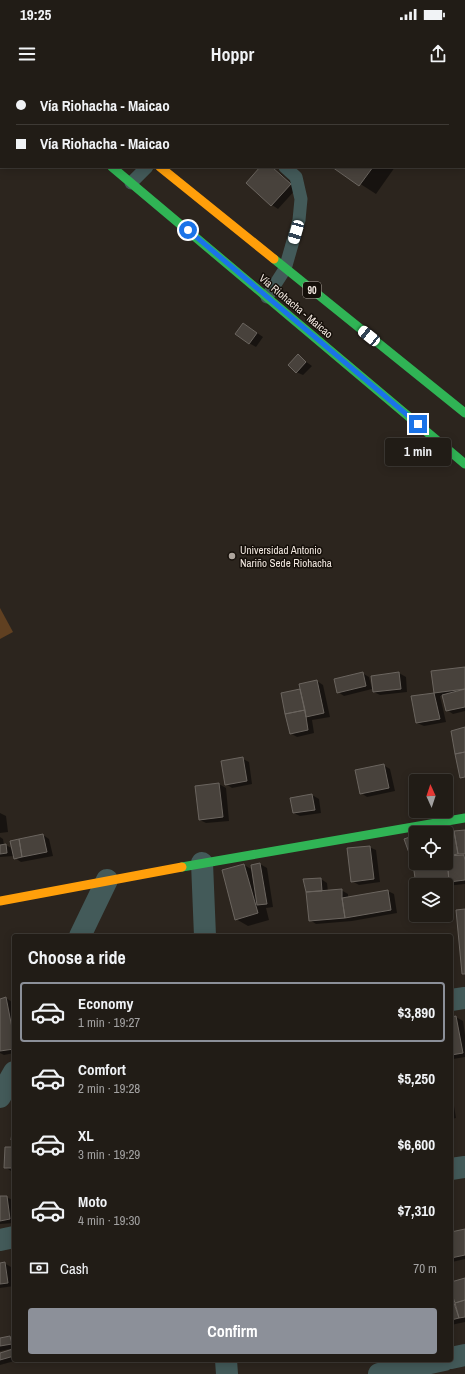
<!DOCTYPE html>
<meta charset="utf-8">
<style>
:root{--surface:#211c16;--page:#2d2923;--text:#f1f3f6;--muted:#a2a1a1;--line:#3e3a35;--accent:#8c9099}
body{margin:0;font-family:"Archivo Narrow",sans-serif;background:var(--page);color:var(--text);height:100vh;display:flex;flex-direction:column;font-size:15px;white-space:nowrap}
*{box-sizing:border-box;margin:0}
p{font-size:13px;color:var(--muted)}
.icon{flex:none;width:22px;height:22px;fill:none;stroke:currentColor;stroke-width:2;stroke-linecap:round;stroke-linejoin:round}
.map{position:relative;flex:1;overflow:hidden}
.drawer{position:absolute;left:12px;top:854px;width:441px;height:428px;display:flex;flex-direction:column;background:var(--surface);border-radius:4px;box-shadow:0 2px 10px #0003,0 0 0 1px var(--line)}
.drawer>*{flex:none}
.banner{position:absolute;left:0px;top:0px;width:465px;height:88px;box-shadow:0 2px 10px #0003,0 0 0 1px var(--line);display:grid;align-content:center;height:88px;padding:0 16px;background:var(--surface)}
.needle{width:26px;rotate:357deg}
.tools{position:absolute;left:409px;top:694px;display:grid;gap:8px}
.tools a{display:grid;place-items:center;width:44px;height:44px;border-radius:4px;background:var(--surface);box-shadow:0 2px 10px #0003,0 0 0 1px var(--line);font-size:20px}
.end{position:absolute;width:18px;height:18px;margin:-9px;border:5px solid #1a73e8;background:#fff;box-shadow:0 0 0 2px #fff}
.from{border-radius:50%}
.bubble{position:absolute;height:28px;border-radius:4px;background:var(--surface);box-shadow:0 2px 10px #0003,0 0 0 1px var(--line);font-size:13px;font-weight:800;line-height:28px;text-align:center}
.car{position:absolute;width:12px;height:24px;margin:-12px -6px;border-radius:5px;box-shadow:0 0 3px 1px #0007;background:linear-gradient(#fff 24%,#345 0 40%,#fff 0 76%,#345 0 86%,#fff 0)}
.banner b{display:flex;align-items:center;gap:14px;height:38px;font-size:15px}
.banner b+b{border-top:1px solid var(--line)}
.banner i{width:10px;height:10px;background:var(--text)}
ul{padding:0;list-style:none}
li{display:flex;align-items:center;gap:12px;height:60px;margin:0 8px 6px;padding:0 8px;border:2px solid transparent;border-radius:4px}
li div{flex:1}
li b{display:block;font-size:15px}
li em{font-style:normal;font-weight:800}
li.current{border-color:var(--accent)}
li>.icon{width:36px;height:36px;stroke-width:1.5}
h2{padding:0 16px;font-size:18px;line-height:48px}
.pay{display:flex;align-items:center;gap:10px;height:44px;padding:0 16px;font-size:15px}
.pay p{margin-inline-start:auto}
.cta{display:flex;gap:8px;margin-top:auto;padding:8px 16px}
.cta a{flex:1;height:46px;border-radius:4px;background:var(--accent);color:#fff;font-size:16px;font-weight:800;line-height:46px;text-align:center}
.status{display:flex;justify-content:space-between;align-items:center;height:28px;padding:0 20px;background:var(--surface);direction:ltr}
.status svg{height:11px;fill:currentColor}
header{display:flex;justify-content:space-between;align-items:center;height:52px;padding:0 16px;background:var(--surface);font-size:18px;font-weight:800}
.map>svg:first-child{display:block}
.green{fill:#604021}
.shadow{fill:#0007}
.building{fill:#48423c;stroke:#6b655f}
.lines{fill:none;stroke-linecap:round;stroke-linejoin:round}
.lane{stroke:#435a59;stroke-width:13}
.street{stroke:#435a59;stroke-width:22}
.fast{stroke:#30b455;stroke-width:9}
.slow{stroke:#ff9f0a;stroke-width:9}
.route{stroke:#1a73e8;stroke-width:5}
.poi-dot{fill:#ada49c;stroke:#150f09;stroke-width:1.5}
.labels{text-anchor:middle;stroke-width:3;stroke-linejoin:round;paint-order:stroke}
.shield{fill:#150f09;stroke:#b0a7a0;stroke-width:1}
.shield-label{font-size:10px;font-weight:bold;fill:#f2e8e0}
.street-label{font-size:11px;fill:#f2e8e0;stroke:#150f09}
.poi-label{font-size:11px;fill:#f2e8e0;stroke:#150f09;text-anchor:start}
</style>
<div class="status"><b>19:25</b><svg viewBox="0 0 49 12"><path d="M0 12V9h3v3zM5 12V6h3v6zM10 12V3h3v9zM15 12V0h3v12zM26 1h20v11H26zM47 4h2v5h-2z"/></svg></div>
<header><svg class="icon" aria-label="menu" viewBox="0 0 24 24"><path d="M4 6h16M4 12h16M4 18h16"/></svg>Hoppr<svg class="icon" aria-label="share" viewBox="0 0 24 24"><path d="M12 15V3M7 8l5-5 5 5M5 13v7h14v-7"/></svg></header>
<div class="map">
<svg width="465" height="1294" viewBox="0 0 465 1294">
<rect width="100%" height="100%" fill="#2c251e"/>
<path class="green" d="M0 528 13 552 0 559Z"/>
<path class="shadow" d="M261 87H273L297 108 278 129 272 125Z
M334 87H395L376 114Z
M250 248 263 257 256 267 249 263Z
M298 276 312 286 303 295 296 292Z
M465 588V631L453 634 447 630 443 616H440L446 642 424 646 417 643 412 617 436 613 432 592Z
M362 593 369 597 372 609 344 616 338 612Z
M399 593 406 597 407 612 380 615 374 612 372 597Z
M317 601 323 605 330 637 312 640 314 653 297 657 290 653 283 614 301 610Z
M243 679 249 682 252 704 232 708 226 704Z
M383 685 390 689 395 711 367 717 361 713Z
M219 704 226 708 229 741 206 743 200 740 196 707Z
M312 715 319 719 321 733 300 736 294 733Z
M0 733 6 736 8 752 0 753Z
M465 751V774L458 773 450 775 451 777 465 775V804L446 806 417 805 414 784 446 783V755Z
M43 755 49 759 53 776 21 782 15 778 14 776 0 777V757L3 759 4 765H6L13 769Z
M369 767 376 770 380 802 359 805 352 801Z
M260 784 267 788 273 827 266 828 269 840 248 846 236 839 244 785 253 790Z
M321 799 327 803 328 812 341 810 348 814V818L388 811 394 814 397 833 352 841 316 844 310 840 304 800Z
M6 918 12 922 14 932V973L4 975 0 973V920Z
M456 937 463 941 465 955V977L453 979 451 978V938Z
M451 1008 456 1038 451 1039Z
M14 1068V1091H11L5 1087Z
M0 1117H6L13 1120 14 1143 0 1144Z
M465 1151V1179L452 1182H451V1153Z
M4 1183 11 1187 14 1206 0 1208V1184Z
M465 1199V1242L451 1245V1218L454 1217 451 1203Z
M10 1257 14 1259V1268L0 1271V1259Z
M13 1271 14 1280H18L0 1285V1274Z"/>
<path class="building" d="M260 87H272L291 104 271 126 246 103Z
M332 87H373L359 106Z
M243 243 257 253 249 264 235 254Z
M298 274 306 282 296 293 288 285Z
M465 587V609L434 613 431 591Z
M363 592 366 606 337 613 334 599Z
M399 592 401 609 373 612 371 596Z
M317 600 324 633 306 637 299 604Z
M300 609 305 630 285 634 281 613Z
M465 609V627L446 631 442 615Z
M434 613 440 639 416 643 411 616Z
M305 630 308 650 290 654 285 634Z
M465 647V672L455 674 451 651Z
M465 672V697L460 698 455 674Z
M243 677 247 701 225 705 221 681Z
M384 684 389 708 360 714 355 690Z
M219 703 223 737 199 740 195 706Z
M312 714 315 730 293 733 290 718Z
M465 750V774H458L454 751Z
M454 751 458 774 447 776 446 753Z
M43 754 47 772 22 777 19 759Z
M416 755V783L413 784 404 759Z
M19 759 22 777 14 779 10 761Z
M6 764 7 773 0 774V765Z
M370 766 374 799 351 802 347 768Z
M464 775 465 781V800L449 802 447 776Z
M447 776 449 802 416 805 413 784 446 783Z
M260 783 267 824 257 825 251 785Z
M244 784 258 833 235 840 222 790Z
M321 798 322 811 306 812 303 799Z
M342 809V818L345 838 309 841 306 812Z
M388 810 391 830 345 838 342 818Z
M465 829V894H462L456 830Z
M6 917 14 958V969L0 971V919Z
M456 936 463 973 451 975V937Z
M14 1037V1061L11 1060Z
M5 1067H14V1088H4Z
M0 1116H7L10 1139 0 1141Z
M465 1149V1175L451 1178V1152Z
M5 1182 8 1203 0 1204V1183Z
M465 1198V1220L455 1223 451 1211V1202Z
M451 1217H452L459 1238 451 1240Z
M465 1220V1237L459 1238 455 1223Z
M10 1256 12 1264 0 1266V1258Z
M13 1269 14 1276 0 1280V1273Z"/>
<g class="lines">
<path class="lane" d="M131 103 147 87
M267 217 285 189 299 140 301 119 296 97 285 87"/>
<path class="street" d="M202 783 205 856
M80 856 107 800
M451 920 465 918
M0 1017 14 992
M451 1089 465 1087
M0 1160 14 1157
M451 1278 465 1275
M226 1280 227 1294
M379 1294 444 1280"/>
<path class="fast" d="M8 0 9 1
M56 0 58 1
M112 87 465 384
M274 179 465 333
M182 787 465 738"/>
<path class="slow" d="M160 87 274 179
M0 821 182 787"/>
</g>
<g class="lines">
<path class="route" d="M188 150 418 344"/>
</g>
<circle class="poi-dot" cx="232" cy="476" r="4"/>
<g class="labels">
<rect class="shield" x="303" y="202" width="18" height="16" rx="3"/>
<g class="shield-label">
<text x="312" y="214">90</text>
</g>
<g class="street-label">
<text transform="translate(296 226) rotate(40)" y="4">Vía Riohacha - Maicao</text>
</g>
<g class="poi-label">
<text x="240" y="474">Universidad Antonio<tspan x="240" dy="13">Nariño Sede Riohacha</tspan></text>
</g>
</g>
</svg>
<div class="tools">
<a><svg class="needle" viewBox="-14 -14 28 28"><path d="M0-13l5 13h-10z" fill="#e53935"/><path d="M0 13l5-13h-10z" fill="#a2a1a1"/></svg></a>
<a><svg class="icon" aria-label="locate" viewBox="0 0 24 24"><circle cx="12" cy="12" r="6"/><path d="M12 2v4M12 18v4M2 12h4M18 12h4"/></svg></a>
<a><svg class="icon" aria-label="layers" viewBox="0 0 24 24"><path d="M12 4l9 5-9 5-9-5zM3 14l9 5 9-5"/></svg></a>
</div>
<i class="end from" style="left:188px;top:150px"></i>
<i class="end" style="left:418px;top:344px"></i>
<div class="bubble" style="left:385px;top:358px;width:66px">1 min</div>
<i class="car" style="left:296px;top:152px;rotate:196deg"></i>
<i class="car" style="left:369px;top:256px;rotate:309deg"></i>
<div class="banner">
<b><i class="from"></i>Vía Riohacha - Maicao</b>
<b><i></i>Vía Riohacha - Maicao</b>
</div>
<section class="drawer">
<h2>Choose a ride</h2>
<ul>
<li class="current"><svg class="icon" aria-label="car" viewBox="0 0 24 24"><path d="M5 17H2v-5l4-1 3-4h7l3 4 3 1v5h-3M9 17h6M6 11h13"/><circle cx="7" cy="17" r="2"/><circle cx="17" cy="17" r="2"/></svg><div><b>Economy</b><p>1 min · 19:27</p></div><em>$3,890</em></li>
<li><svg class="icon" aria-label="car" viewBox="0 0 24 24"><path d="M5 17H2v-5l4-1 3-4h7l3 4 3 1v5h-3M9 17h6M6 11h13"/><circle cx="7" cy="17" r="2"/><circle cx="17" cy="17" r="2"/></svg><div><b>Comfort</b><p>2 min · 19:28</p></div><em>$5,250</em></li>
<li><svg class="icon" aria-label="car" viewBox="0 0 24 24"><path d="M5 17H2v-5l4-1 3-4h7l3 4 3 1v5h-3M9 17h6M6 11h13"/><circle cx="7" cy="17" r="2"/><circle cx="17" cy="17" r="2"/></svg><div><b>XL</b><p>3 min · 19:29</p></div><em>$6,600</em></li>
<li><svg class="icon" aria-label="car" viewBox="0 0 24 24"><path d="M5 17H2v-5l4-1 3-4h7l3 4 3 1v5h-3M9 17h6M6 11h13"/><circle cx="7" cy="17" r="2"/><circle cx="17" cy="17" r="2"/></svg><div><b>Moto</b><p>4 min · 19:30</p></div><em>$7,310</em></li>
</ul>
<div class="pay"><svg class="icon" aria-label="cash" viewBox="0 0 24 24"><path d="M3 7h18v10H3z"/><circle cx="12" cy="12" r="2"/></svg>Cash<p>70 m</p></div>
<div class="cta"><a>Confirm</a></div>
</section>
</div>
